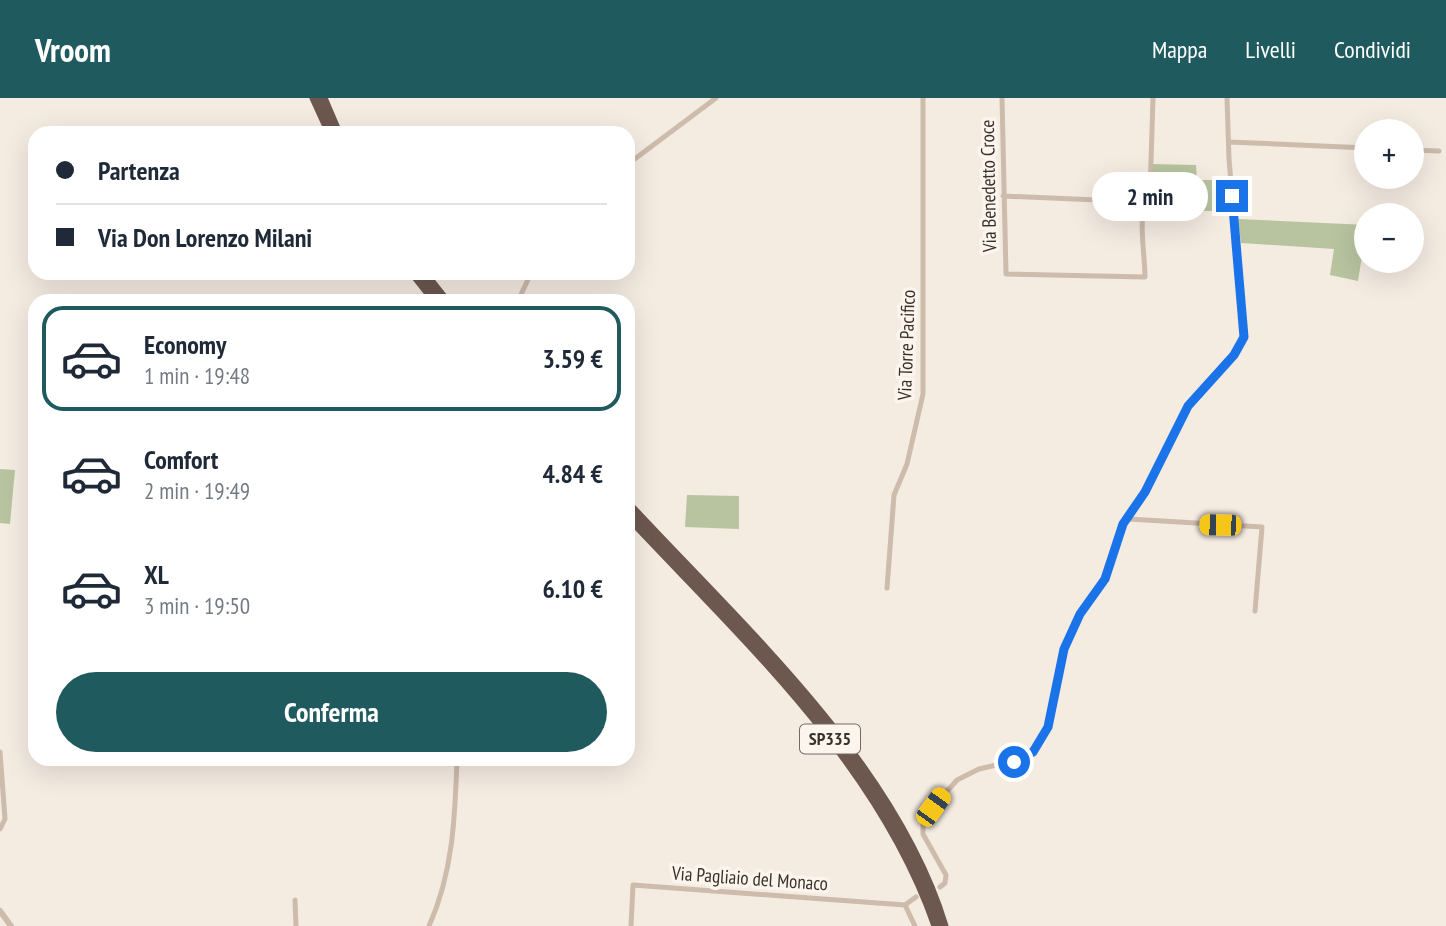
<!DOCTYPE html>
<html lang="it">
<meta charset="utf-8">
<style>
:root{--surface:#fff;--page:#f2f2f3;--text:#1f2937;--muted:#747a83;--line:#e0e1e3;--accent:#1f5a5e}
body{margin:0;font-family:"PT Sans Narrow",sans-serif;background:var(--page);color:var(--text);height:100vh;display:flex;flex-direction:column;font-size:26px;white-space:nowrap}
*{box-sizing:border-box;margin:0}
p{font-size:23px;color:var(--muted)}
.icon{flex:none;width:38px;height:38px;fill:none;stroke:currentColor;stroke-width:2;stroke-linecap:round;stroke-linejoin:round}
.map{position:relative;flex:1;overflow:hidden}
.drawer{position:absolute;left:28px;top:196px;width:607px;height:472px;display:flex;flex-direction:column;background:var(--surface);border-radius:21px;box-shadow:0 7px 28px #0002}
.drawer>*{flex:none}
.banner{position:absolute;left:28px;top:28px;width:607px;height:154px;border-radius:21px;box-shadow:0 7px 28px #0002;display:grid;align-content:center;height:154px;padding:0 28px;background:var(--surface)}
.controls{position:absolute;left:1354px;top:21px;display:grid;gap:14px}
.controls a{display:grid;place-items:center;width:70px;height:70px;border-radius:50%;background:var(--surface);box-shadow:0 7px 28px #0002;font-size:35px}
.end{position:absolute;width:32px;height:32px;margin:-16px;border:9px solid #1a73e8;background:#fff;box-shadow:0 0 0 4px #fff}
.from{border-radius:50%}
.bubble{position:absolute;height:49px;border-radius:24px;background:var(--surface);box-shadow:0 7px 28px #0002;font-size:23px;font-weight:600;line-height:49px;text-align:center}
.car{position:absolute;width:21px;height:42px;margin:-21px -10px;border-radius:9px;box-shadow:0 0 5px 2px #0007;background:linear-gradient(#f5c518 24%,#345 0 40%,#f5c518 0 76%,#345 0 86%,#f5c518 0)}
.banner b{display:flex;align-items:center;gap:24px;height:66px;font-size:26px}
.banner b+b{border-top:2px solid var(--line)}
.banner i{width:18px;height:18px;background:var(--text)}
ul{padding:12px 0 0;list-style:none}
li{display:flex;align-items:center;gap:21px;height:105px;margin:0 14px 10px;padding:0 14px;border:4px solid transparent;border-radius:21px}
li div{flex:1}
li b{display:block;font-size:26px}
li em{font-style:normal;font-weight:600}
li.selected{border-color:var(--accent)}
li>.icon{width:63px;height:63px;stroke-width:1.5}
.action{display:flex;gap:14px;margin-top:auto;padding:14px 28px}
.action a{flex:1;height:80px;border-radius:42px;background:var(--accent);color:#fff;font-size:28px;font-weight:600;line-height:80px;text-align:center}
header{display:flex;align-items:center;gap:42px;box-sizing:border-box;height:98px;padding:0 35px;background:var(--accent);color:#fff}
header strong{font-size:33px}
nav{display:flex;gap:38px;margin-inline-start:auto;font-size:24px}
.map>svg:first-child{display:block}
.green{fill:#b8c4a0}
.lines{fill:none;stroke-linecap:round;stroke-linejoin:round}
.minor{stroke:#cdbbac;stroke-width:5}
.tertiary{stroke:#cdbbac;stroke-width:6}
.trunk{stroke:#6c584f;stroke-width:9}
.route{stroke:#1a73e8;stroke-width:9}
.labels{text-anchor:middle;stroke-width:7;stroke-linejoin:round;paint-order:stroke}
.shield{fill:#fbf5ee;stroke:#756b66;stroke-width:2}
.shield-label{font-size:18px;font-weight:bold;fill:#3b302b}
.street-label{font-size:19px;fill:#3b302b;stroke:#fbf5ee}
</style>
<header>
<strong>Vroom</strong>
<nav><a>Mappa</a><a>Livelli</a><a>Condividi</a></nav>
</header>
<div class="map">
<svg width="1446" height="828" viewBox="0 0 1446 828">
<rect width="100%" height="100%" fill="#f4ebe1"/>
<path class="green" d="M1152 66 1196 67 1197 82H1229L1232 113H1146Z
M1238 121 1367 127 1358 183 1330 177 1334 151 1241 145Z
M0 371 15 372 10 426 0 425Z
M687 397 739 398V431L685 429Z"/>
<g class="lines">
<path class="minor" d="M1002 0 1006 176 1145 179C1145 152 1136 118 1150 95L1153 0
M1229 44 1367 50
M1412 52 1439 53
M628 66 716 0
M1003 98 1144 104
M518 203 531 175
M1129 421 1262 429 1255 513
M887 490 894 397 907 366 923 296V0
M0 654 5 721 0 731
M940 789 945 785 946 777 923 736V726L933 709 957 682 979 671 1022 661 1041 643 1052 616 1064 551 1080 516 1105 481 1120 433 1145 394 1188 308 1234 256 1244 239 1229 61 1227 0
M295 802 296 828
M905 807 915 828
M905 807 916 799
M429 828C453 775 455 719 457 662
M631 828 633 787 905 807"/>
<path class="tertiary" d="M0 813 11 828"/>
<path class="trunk" d="M314 0 330 35
M323 0 338 35
M413 175 435 203
M424 175 446 203
M628 406C741 528 895 666 944 828
M628 418C743 541 880 665 936 828"/>
</g>
<g class="lines">
<path class="route" d="M1014 664 1033 654 1048 629 1064 551 1080 516 1105 481 1123 426 1145 394 1188 308 1234 257 1244 239 1232 98"/>
</g>
<g class="labels">
<rect class="shield" x="800" y="626.5" width="60" height="29" rx="5"/>
<g class="shield-label">
<text x="830" y="647">SP335</text>
</g>
<g class="street-label">
<text transform="translate(988 88) rotate(-91)" y="7">Via Benedetto Croce</text>
<text transform="translate(906 247) rotate(-88)" y="7">Via Torre Pacifico</text>
<text transform="translate(750 780) rotate(4)" y="7">Via Pagliaio del Monaco</text>
</g>
</g>
</svg>
<div class="controls">
<a>+</a>
<a>−</a>
</div>
<i class="end from" style="left:1014px;top:664px"></i>
<i class="end" style="left:1232px;top:98px"></i>
<div class="bubble" style="left:1092px;top:74px;width:116px">2 min</div>
<i class="car" style="left:1220px;top:427px;rotate:271deg"></i>
<i class="car" style="left:933px;top:709px;rotate:36deg"></i>
<div class="banner">
<b><i class="from"></i>Partenza</b>
<b><i></i>Via Don Lorenzo Milani</b>
</div>
<section class="drawer">
<ul>
<li class="selected"><svg class="icon" aria-label="car" viewBox="0 0 24 24"><path d="M5 17H2v-5l4-1 3-4h7l3 4 3 1v5h-3M9 17h6M6 11h13"/><circle cx="7" cy="17" r="2"/><circle cx="17" cy="17" r="2"/></svg><div><b>Economy</b><p>1 min · 19:48</p></div><em>3.59 €</em></li>
<li><svg class="icon" aria-label="car" viewBox="0 0 24 24"><path d="M5 17H2v-5l4-1 3-4h7l3 4 3 1v5h-3M9 17h6M6 11h13"/><circle cx="7" cy="17" r="2"/><circle cx="17" cy="17" r="2"/></svg><div><b>Comfort</b><p>2 min · 19:49</p></div><em>4.84 €</em></li>
<li><svg class="icon" aria-label="car" viewBox="0 0 24 24"><path d="M5 17H2v-5l4-1 3-4h7l3 4 3 1v5h-3M9 17h6M6 11h13"/><circle cx="7" cy="17" r="2"/><circle cx="17" cy="17" r="2"/></svg><div><b>XL</b><p>3 min · 19:50</p></div><em>6.10 €</em></li>
</ul>
<div class="action"><a>Conferma</a></div>
</section>
</div>
